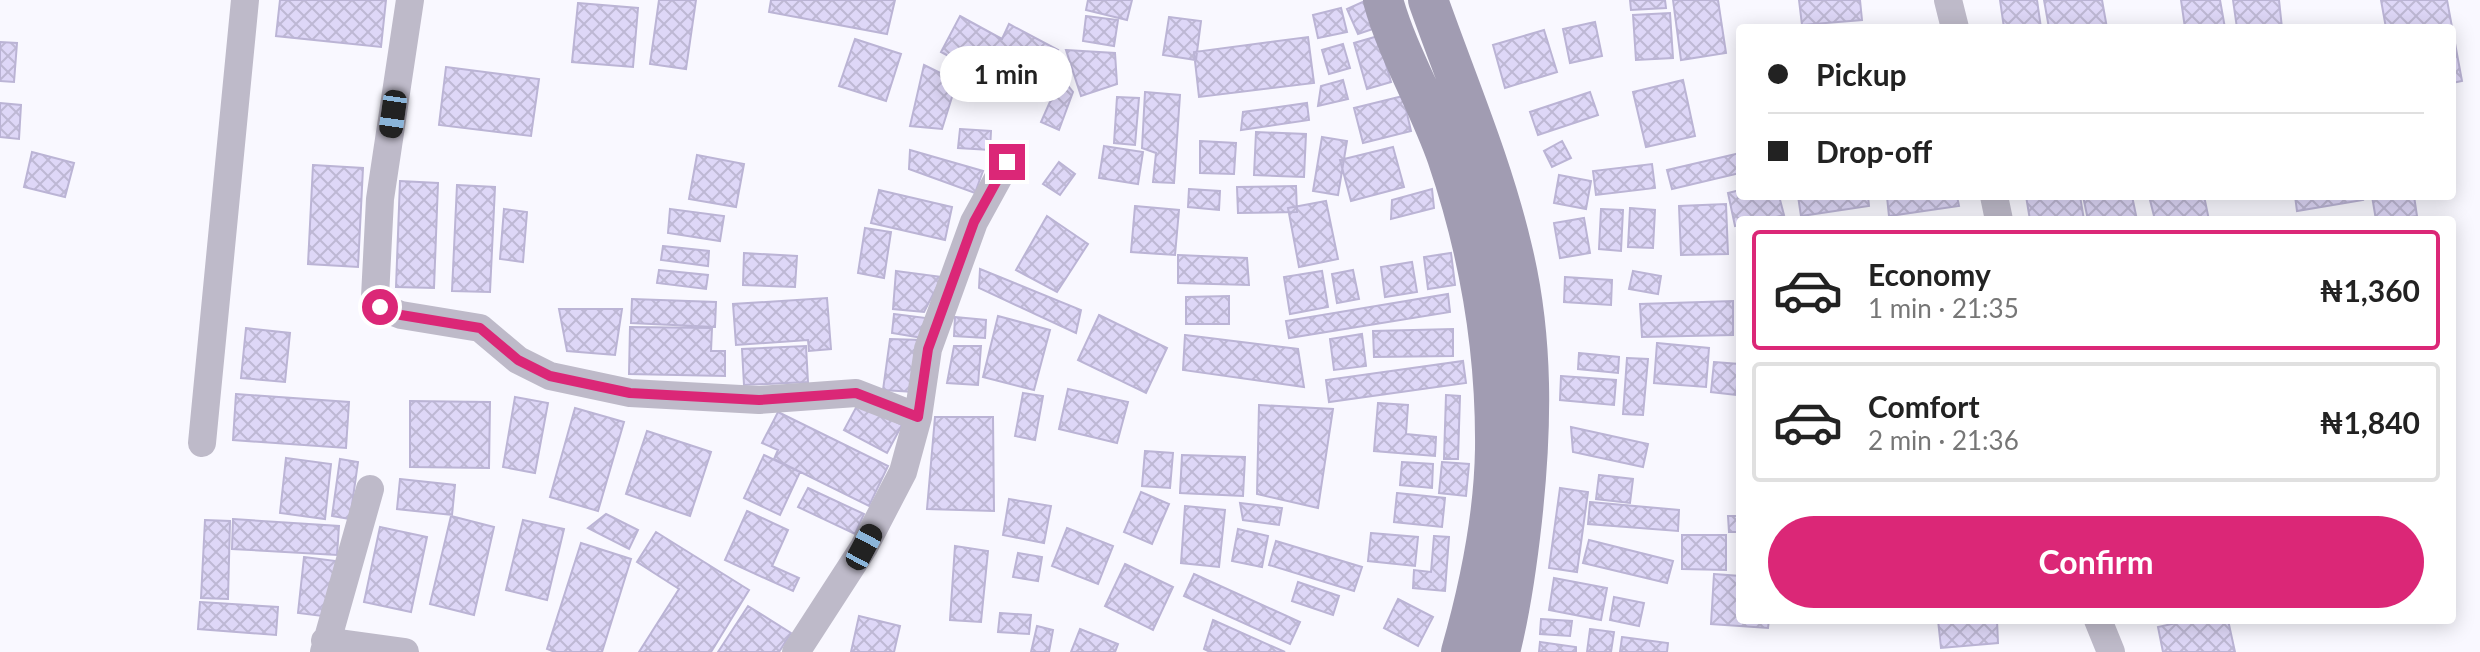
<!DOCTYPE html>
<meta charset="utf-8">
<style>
:root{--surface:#fff;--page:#f6f6f6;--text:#222;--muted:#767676;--line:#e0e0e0;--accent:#db2777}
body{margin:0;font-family:Lato,sans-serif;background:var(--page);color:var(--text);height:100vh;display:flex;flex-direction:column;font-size:30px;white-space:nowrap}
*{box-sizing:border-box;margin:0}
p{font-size:26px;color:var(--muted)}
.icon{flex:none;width:44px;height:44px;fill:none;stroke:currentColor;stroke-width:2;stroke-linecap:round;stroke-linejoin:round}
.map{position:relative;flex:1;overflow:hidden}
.sheet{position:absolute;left:1736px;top:216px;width:720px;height:408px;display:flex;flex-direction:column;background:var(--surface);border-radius:8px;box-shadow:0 4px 20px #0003}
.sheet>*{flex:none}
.hud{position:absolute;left:1736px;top:24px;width:720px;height:176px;border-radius:8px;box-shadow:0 4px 20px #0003;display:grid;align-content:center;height:176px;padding:0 32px;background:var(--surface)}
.end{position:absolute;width:36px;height:36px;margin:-18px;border:10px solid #db2777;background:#fff;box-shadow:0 0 0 4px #fff}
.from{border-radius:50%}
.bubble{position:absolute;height:56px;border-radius:28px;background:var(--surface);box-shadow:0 4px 20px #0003;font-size:26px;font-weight:700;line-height:56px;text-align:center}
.car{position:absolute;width:24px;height:48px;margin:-24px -12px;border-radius:10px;box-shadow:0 0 6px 2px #0007;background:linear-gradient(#222 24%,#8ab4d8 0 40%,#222 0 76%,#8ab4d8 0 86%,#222 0)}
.hud b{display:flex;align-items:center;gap:28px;height:76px;font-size:30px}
.hud b+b{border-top:2px solid var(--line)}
.hud i{width:20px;height:20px;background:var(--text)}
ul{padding:14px 0 0;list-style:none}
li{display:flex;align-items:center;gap:24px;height:120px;margin:0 16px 12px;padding:0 16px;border:4px solid var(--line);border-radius:8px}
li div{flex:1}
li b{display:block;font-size:30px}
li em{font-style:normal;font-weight:700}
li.current{border-color:var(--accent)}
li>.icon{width:72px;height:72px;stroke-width:1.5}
.button{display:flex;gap:16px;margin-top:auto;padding:16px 32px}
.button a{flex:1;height:92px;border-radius:48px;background:var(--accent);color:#fff;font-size:32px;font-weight:700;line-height:92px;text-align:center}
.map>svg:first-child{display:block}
.building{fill:url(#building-cross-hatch);stroke:#bbb4d5;stroke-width:2}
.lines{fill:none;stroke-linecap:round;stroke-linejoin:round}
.minor{stroke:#bebac9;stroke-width:28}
.secondary{stroke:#a19cb2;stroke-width:40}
.route{stroke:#db2777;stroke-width:10}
</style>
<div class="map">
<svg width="2480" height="652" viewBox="0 0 2480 652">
<defs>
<pattern id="building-cross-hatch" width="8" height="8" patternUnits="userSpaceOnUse" patternTransform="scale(2)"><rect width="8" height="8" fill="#ded7f7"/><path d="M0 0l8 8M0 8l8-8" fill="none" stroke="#beb8d4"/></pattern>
</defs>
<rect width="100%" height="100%" fill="#f9f8ff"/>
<path class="building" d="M280 0H386L381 47 276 36Z
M659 0H696L686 69 650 64Z
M771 0H895L887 34 769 12Z
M1088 0H1132L1127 20 1086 10Z
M1367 0 1382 26 1358 34 1347 9Z
M1630 0H1665L1666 8 1631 10Z
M1673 0H1718L1726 53 1681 60Z
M1799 0H1860L1862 20 1802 25Z
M2000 0H2037L2041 28H2004Z
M2044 0H2102L2107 28H2049Z
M2181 0H2220L2225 28H2185Z
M2233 0H2279L2282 28H2237Z
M2381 0H2447L2462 81 2452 83V28H2386Z
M578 3 638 8 633 67 572 62Z
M1341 8 1347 32 1318 38 1313 15Z
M1670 13 1673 58 1636 60 1633 15Z
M960 16 1002 39 1009 24 1058 50 1032 100 941 52Z
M1086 16 1118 20 1114 46 1083 41Z
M1169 17 1201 21 1196 60 1163 55Z
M1595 22 1602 56 1570 63 1563 29Z
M1544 30 1557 72 1505 88 1493 45Z
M1378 36 1391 82 1367 89 1354 43Z
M1308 37 1314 83 1199 97 1194 52Z
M855 39 901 54 886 101 839 86Z
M0 42 17 43 14 82 0 81Z
M1343 44 1350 68 1329 74 1322 50Z
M1066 50 1115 53 1117 84 1081 96Z
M924 65 957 81 942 129 910 126Z
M446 67 539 79 531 136 439 125Z
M1061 77 1073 92 1059 130 1041 122Z
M1343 80 1348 99 1318 106 1321 86Z
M1683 80 1695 136 1646 147 1633 92Z
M1145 92 1180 95 1174 183 1153 182 1156 153 1142 148Z
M1590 92 1598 115 1538 135 1530 112Z
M1403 96 1411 131 1363 143 1354 108Z
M1117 97 1139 98 1135 145 1114 143Z
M0 103 21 105 19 139 0 137Z
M1307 103 1309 120 1241 130 1243 112Z
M960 129 991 131 990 150 958 148Z
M1256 132 1306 134 1304 177 1254 175Z
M1322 137 1347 141 1338 195 1313 191Z
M1200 141 1236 143 1234 174 1200 173Z
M1562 141 1571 158 1552 167 1544 151Z
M1104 146 1143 152 1138 184 1099 178Z
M1393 147 1404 187 1351 201 1340 160Z
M910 150 983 171 975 193 909 169Z
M32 152 74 163 65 197 24 187Z
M1740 153V173L1672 189 1667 170Z
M697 155 744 164 736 207 689 199Z
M1059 162 1075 174 1060 195 1043 184Z
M1652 164 1655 188 1596 195 1593 171Z
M313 165 363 168 358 267 308 264Z
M1559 175 1591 181 1586 209 1554 203Z
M400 181 438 183 434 288 396 287Z
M457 185 495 187 490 292 452 291Z
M1296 186 1297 212 1238 213 1237 187Z
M1189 189 1220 191 1219 210 1188 207Z
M1432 189 1434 208 1391 219 1392 200Z
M879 190 952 207 945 240 871 223Z
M1740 190V196H1779L1784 215 1764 220H1740V225L1735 226 1728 193Z
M1798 196H1868L1869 206 1801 216Z
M1957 196 1959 206 1889 216 1887 197Z
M2026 196H2080L2084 220H2030Z
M2083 196H2132L2137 220H2088Z
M2149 196H2204L2209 220H2155Z
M2295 196H2362L2363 200 2297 211Z
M2372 196H2414L2417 216 2392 220H2376Z
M1326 201 1338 259 1299 267 1288 208Z
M1726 204 1728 254 1681 255 1679 206Z
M1135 206 1179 210 1175 255 1131 252Z
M1630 208 1655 210 1653 248 1628 247Z
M504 209 527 212 523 262 500 259Z
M670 209 724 216 720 241 668 233Z
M1601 209 1623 210 1621 251 1599 249Z
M1047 216 1088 244 1057 292 1016 270Z
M1584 218 1590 253 1560 258 1554 223Z
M865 228 891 232 884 278 858 273Z
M663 246 709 251 708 266 661 260Z
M744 253 797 256 795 287 743 285Z
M1451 253 1455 285 1428 289 1424 257Z
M1178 255 1247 258 1249 285 1178 283Z
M1412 262 1417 292 1385 297 1381 267Z
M980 269 1081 310 1076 333 979 288Z
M659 270 708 275 706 289 657 283Z
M1353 270 1359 299 1337 303 1332 274Z
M896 271 942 277 924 312 893 309Z
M1322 271 1328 307 1290 314 1284 277Z
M1633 271 1661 276 1658 294 1629 289Z
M1565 277 1612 280 1611 305 1564 302Z
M1448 294 1450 312 1289 338 1286 321Z
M1229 296V324H1186V297Z
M827 298 831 349 809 351 808 340 736 345 733 304Z
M632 299 716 302 715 327 631 323Z
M1733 301V335L1642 337 1640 304Z
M559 309H622L615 355 567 351Z
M894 314 926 318 923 338 892 333Z
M1099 315 1167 348 1146 393 1078 360Z
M998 316 1050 330 1034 390 983 377Z
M955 317 986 320 985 338 954 336Z
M630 327 712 328 711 351H725V376L629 374Z
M246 328 290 333 285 382 241 378Z
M1453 329V356L1374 357 1373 331Z
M1362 334 1366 366 1334 370 1330 339Z
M1185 335 1298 349 1304 387 1183 370Z
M890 339 921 340 914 392 883 390Z
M1657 343 1709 348 1706 387 1654 383Z
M806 346 808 382 744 385 742 349Z
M954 346H981L978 385 947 383Z
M1579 353 1619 357 1618 373 1578 369Z
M1627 358 1648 359 1643 415 1623 414Z
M1463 361 1466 383 1329 402 1326 380Z
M1714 362 1739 364 1736 395 1711 392Z
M1561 376 1616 380 1614 405 1560 400Z
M1068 389 1128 402 1117 443 1059 429Z
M1023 393 1043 396 1035 440 1015 436Z
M236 394 349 402 346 448 233 440Z
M1446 395 1460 396 1458 459H1444Z
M515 397 548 403 535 473 503 467Z
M410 401 490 402 489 468 410 467Z
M859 402 902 425 887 453 844 430Z
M1378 403 1408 405 1406 434 1436 437 1435 456 1374 451Z
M1259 405 1333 409 1318 508 1257 494Z
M575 408 624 422 598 511 550 497Z
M778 412 888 466 869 506 774 459 778 450 762 443Z
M935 417H993L994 511 927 509Z
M1571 427 1648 444 1643 467 1573 452Z
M647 431 711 452 690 516 626 494Z
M1145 451 1173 453 1170 488 1142 486Z
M764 455 800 472 780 515 744 498Z
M1182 455 1245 457 1243 496 1180 493Z
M286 458 331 464 325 519 280 513Z
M340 459 358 462 350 519 332 516Z
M1402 462 1433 464 1432 488 1400 485Z
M1442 462 1469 464 1466 496 1439 493Z
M1599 475 1633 479 1630 503 1596 499Z
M400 479 455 485 452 515 397 509Z
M808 488 864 514 855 534 798 507Z
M1560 488 1588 492 1577 572 1549 568Z
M1141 492 1169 504 1152 544 1124 532Z
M1397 493 1445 498 1442 527 1394 522Z
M1009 499 1051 506 1044 543 1003 535Z
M1590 502 1679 510 1678 531 1588 524Z
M1240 503 1282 508 1279 525 1243 520Z
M1185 506 1225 510 1219 567 1181 563Z
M747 511 788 530 772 566 799 578 793 591 725 560Z
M606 514 638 530 629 549 588 528Z
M451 516 494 527 474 615 430 604Z
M1728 516H1740V532H1729Z
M233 519 339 526 337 555 232 549Z
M205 520 230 521 228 599 201 598Z
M523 520 564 529 547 600 506 590Z
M380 527 427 537 411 612 364 602Z
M1067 528 1113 546 1098 584 1052 566Z
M1238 529 1268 536 1262 567 1232 561Z
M656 532 749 590 711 652H639L679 589 637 562Z
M1371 533 1418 537 1415 566 1368 561Z
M1682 535H1726V570L1682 569Z
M1434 536 1449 537 1445 591 1413 588 1414 570 1431 572Z
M1589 540 1673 561 1667 583 1583 563Z
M1276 541 1362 567 1354 591 1269 565Z
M581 543 631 559 602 652H555L547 649Z
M955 546 988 551 981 622 950 620Z
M1018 553 1042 557 1038 581 1013 577Z
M304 557 336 561 330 617 298 613Z
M1125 564 1173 587 1153 630 1105 606Z
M1194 574 1300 622 1290 644 1184 596Z
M1714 574 1740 576V620H1769L1768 628 1711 624Z
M1554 578 1607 588 1601 620 1549 610Z
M1298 582 1339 596 1333 615 1292 601Z
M1614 597 1644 603 1639 626 1610 620Z
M1398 599 1433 617 1418 646 1384 628Z
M200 602 278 607 276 635 198 629Z
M748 606 791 633 779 652H718Z
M1000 613 1031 615 1029 634 998 632Z
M859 616 900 626 894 652H851Z
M1541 619 1572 621 1570 636 1540 634Z
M1213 620 1285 652H1210L1204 649Z
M1938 620H1997L1998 643 1941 648Z
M2190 620H2228L2235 652H2163L2158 627Z
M1037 626 1053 630 1049 652H1031Z
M1080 629 1118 644 1115 652H1071Z
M1590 629 1614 632 1611 652H1587Z
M1622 637 1668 643 1667 652H1620Z
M1540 642 1576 647V652H1539Z"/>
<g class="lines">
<path class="minor" d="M410 0 380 199 375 297 380 307 401 315 480 328 518 360 550 376 630 393 759 400 856 393 918 417
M1948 0 1955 28
M1994 196 1999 220
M202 443 245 0
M2098 620 2111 652
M325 641 405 652
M324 652 370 489
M796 652 864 547 903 472 918 417 928 349 974 222 1007 162"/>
<path class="secondary" d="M1383 0C1397 52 1429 105 1447 157 1479 251 1496 350 1495 449 1494 515 1479 589 1461 652
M1428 0C1457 82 1492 163 1512 248 1534 338 1532 429 1522 520 1517 565 1511 608 1500 652"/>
</g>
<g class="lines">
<path class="route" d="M380 307 401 315 480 328 518 360 550 376 630 393 759 400 856 393 918 417 928 349 974 222 1007 162"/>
</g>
</svg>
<i class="end from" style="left:380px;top:307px"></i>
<i class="end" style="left:1007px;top:162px"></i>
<div class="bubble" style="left:940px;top:46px;width:132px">1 min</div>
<i class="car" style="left:393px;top:114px;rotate:188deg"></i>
<i class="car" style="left:864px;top:547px;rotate:28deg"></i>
<div class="hud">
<b><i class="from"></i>Pickup</b>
<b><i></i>Drop-off</b>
</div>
<section class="sheet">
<ul>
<li class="current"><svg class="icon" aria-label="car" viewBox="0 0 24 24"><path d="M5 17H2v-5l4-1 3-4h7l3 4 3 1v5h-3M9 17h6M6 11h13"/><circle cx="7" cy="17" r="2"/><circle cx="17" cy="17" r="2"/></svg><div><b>Economy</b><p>1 min · 21:35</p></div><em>₦1,360</em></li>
<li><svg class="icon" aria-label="car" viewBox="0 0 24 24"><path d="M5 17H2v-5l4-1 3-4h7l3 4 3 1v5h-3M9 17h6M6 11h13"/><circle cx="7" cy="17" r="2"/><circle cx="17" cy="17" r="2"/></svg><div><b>Comfort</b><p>2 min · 21:36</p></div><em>₦1,840</em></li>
</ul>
<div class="button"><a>Confirm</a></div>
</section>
</div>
